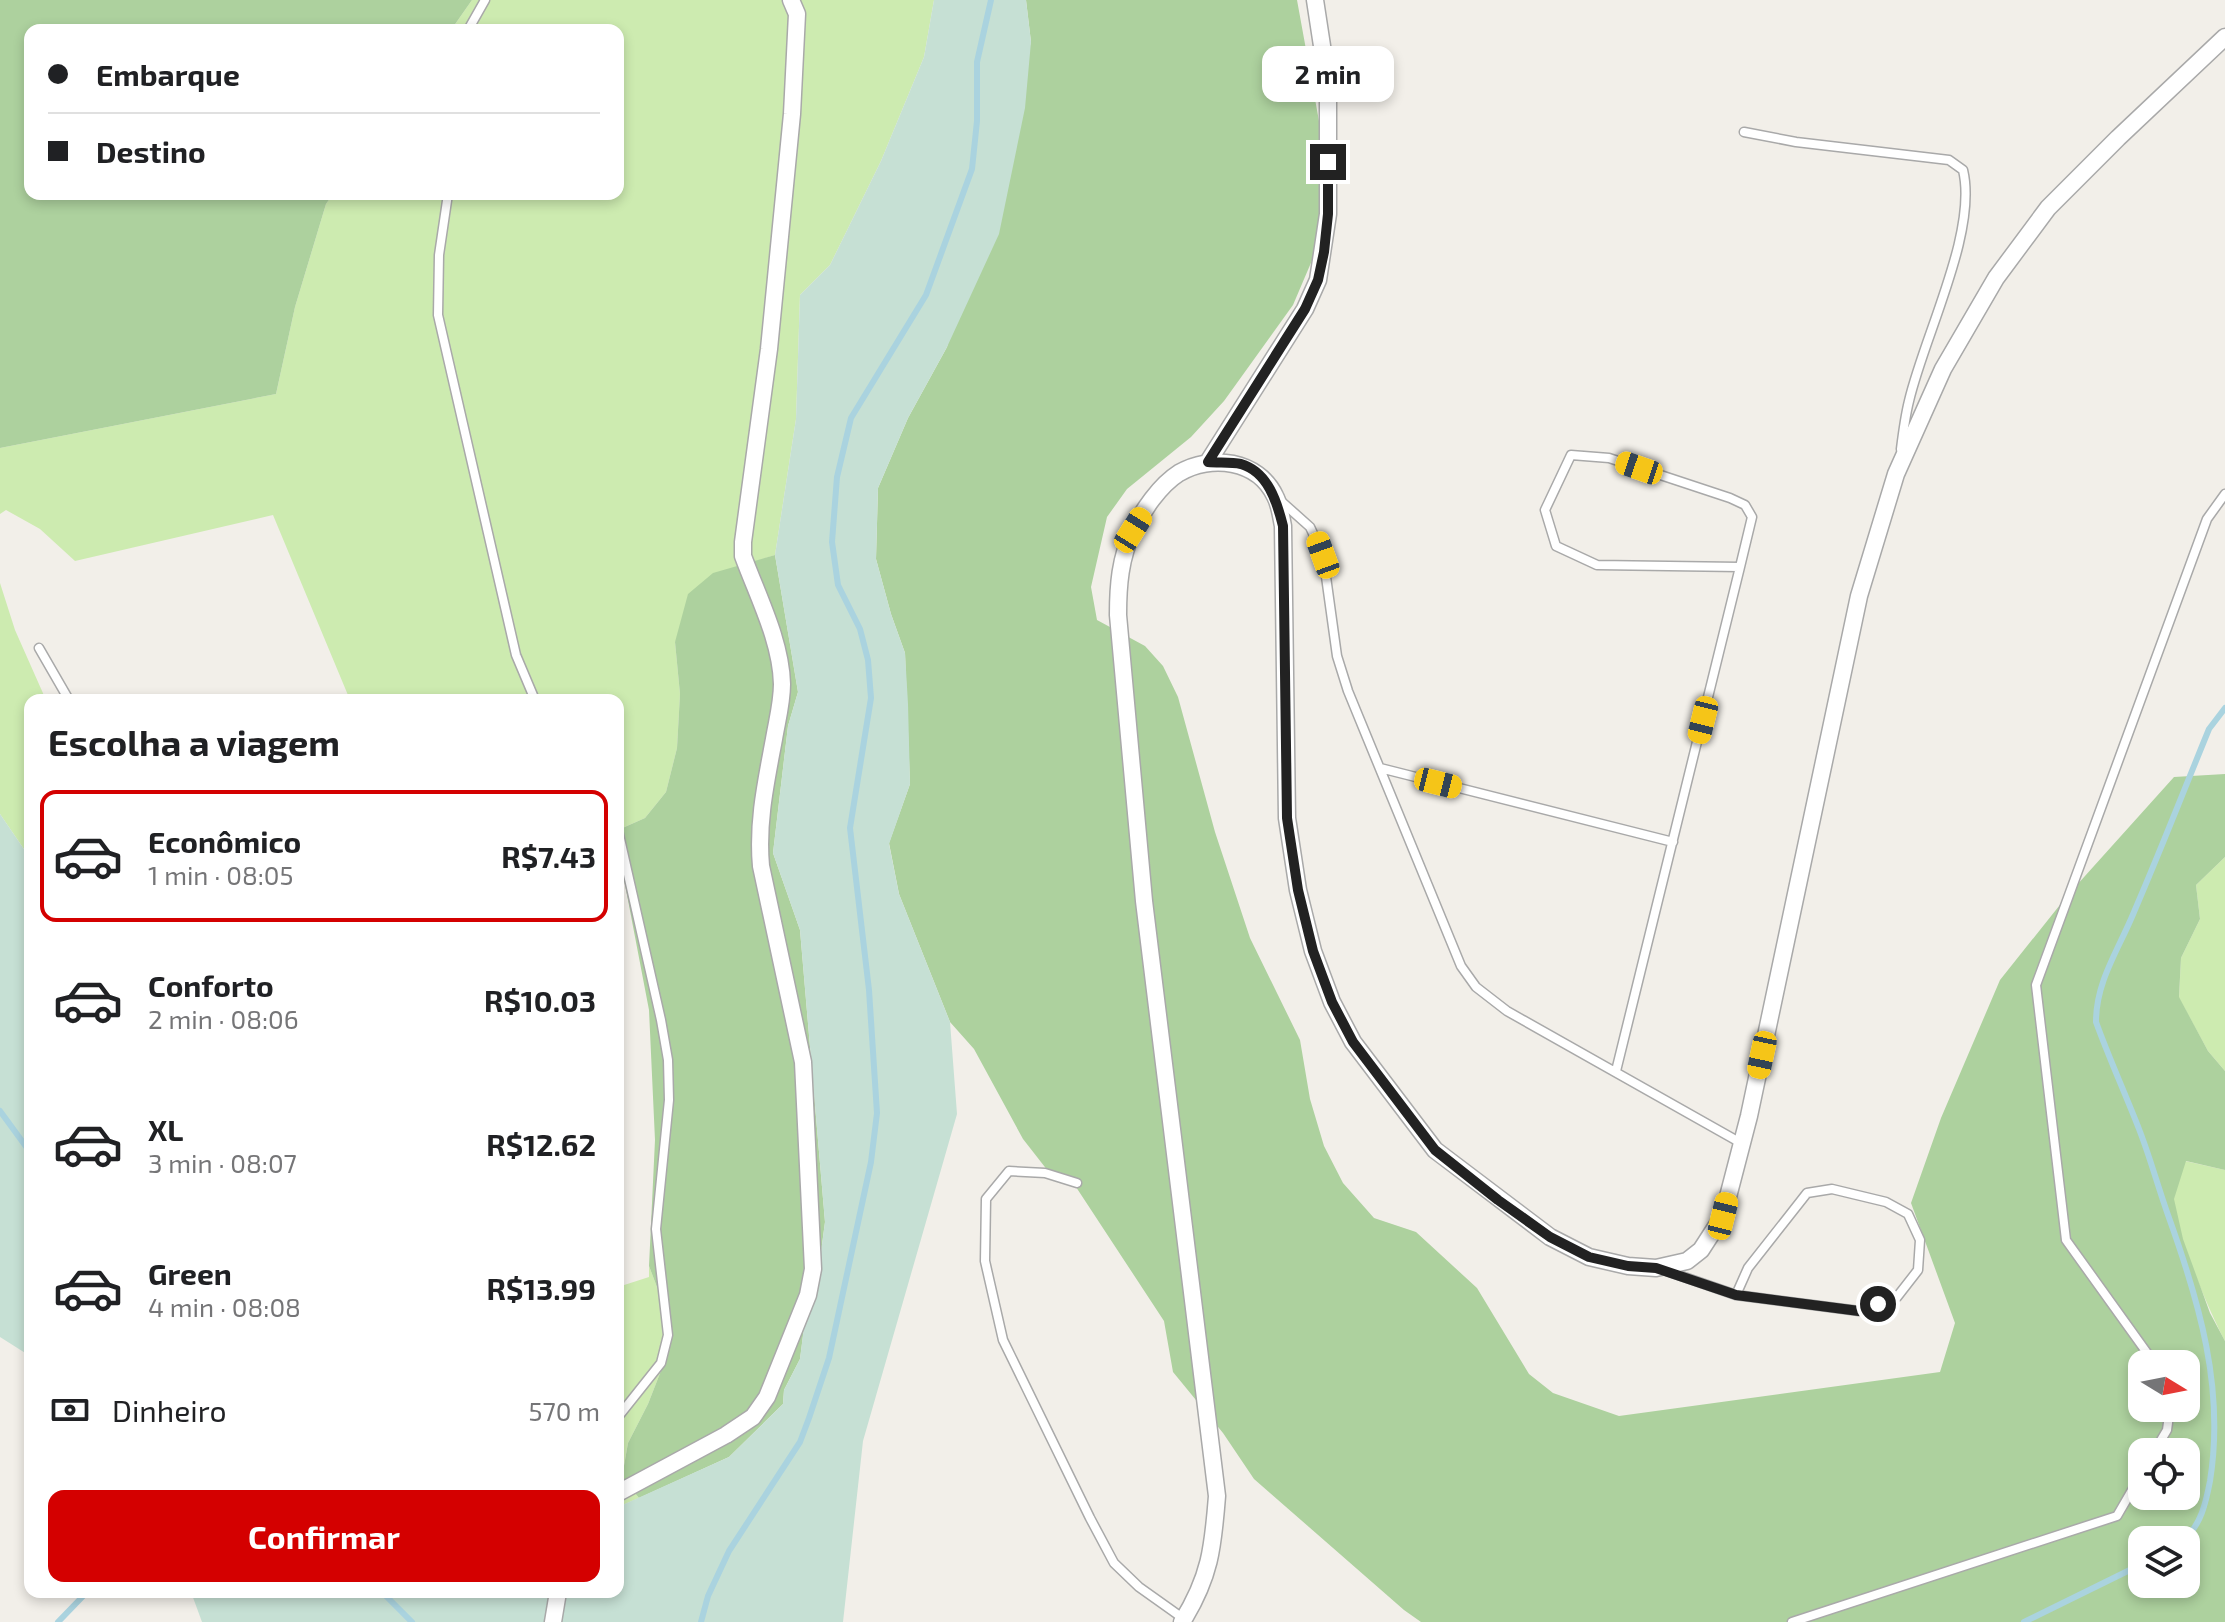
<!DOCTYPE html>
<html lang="pt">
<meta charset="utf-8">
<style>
:root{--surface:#fff;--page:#f6f6f6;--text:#202124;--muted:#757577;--line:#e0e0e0;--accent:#d40000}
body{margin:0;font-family:"Exo 2",sans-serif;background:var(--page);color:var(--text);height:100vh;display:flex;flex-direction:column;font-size:30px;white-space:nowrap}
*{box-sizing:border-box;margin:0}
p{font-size:26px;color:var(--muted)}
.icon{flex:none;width:44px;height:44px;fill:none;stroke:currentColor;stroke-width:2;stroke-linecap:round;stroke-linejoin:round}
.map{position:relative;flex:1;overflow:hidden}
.details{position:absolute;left:24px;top:694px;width:600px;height:904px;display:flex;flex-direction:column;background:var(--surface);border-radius:16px;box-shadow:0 4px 12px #0003}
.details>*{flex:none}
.banner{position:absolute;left:24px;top:24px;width:600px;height:176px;border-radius:16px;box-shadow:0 4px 12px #0003;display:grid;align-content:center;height:176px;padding:0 24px;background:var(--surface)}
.needle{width:52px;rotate:100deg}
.buttons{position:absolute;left:2128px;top:1350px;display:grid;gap:16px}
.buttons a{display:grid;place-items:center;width:72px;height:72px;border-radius:16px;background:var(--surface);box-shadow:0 4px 12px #0003;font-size:40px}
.end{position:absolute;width:36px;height:36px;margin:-18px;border:10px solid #222;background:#fff;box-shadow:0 0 0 4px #fff}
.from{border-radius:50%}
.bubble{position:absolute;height:56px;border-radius:16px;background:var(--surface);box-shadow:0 4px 12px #0003;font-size:26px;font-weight:700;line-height:56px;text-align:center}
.car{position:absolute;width:24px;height:48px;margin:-24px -12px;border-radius:10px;box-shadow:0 0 6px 2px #0007;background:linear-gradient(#f5c518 24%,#345 0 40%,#f5c518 0 76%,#345 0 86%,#f5c518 0)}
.banner b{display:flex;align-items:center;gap:28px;height:76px;font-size:30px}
.banner b+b{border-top:2px solid var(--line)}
.banner i{width:20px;height:20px;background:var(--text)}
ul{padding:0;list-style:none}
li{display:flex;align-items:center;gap:24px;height:132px;margin:0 16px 12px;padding:0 8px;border:4px solid transparent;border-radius:16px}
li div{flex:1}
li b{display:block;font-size:30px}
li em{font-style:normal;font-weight:700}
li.on{border-color:var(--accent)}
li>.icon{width:72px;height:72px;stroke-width:1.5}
h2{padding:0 24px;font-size:36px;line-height:96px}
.pay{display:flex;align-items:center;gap:20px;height:88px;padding:0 24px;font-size:30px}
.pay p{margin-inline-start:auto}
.button{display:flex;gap:16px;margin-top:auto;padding:16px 24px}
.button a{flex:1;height:92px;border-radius:16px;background:var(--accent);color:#fff;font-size:32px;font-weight:700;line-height:92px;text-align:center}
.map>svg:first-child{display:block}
.grass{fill:#cdebb0}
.forest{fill:#add19e;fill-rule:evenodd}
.wetland{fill:#c6e0d4}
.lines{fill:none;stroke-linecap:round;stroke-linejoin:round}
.stream{stroke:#aad3df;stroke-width:6}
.lane-casing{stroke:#a9a9a9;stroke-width:11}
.street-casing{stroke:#a9a9a9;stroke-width:19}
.lane{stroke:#fff;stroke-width:8}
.street{stroke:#fff;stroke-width:16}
.route{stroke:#222;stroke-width:10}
</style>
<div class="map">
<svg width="2225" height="1622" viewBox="0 0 2225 1622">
<rect width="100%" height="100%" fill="#f2efe9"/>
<path class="grass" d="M472 0H934L924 57 881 161 830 265 800 295 796 419 775 555 742 566 675 642 680 694 677 748 666 792 645 818 618 830V700H350L273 515 75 561 40 529 6 510 0 514V448L276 394 295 307 326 204 333 194H618V30H451Z
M0 583 15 630 46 700H30V858L0 814Z
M2225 857V1071L2208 1051 2179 998 2181 958 2200 919 2196 885Z
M2185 1161 2225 1170V1341C2211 1315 2172 1226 2174 1198 2175 1186 2182 1172 2185 1161Z
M649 1266 671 1324 664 1363 648 1404 628 1443 622 1477 639 1498 618 1507V1287L649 1277Z"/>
<path class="forest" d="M0 0H472L451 30H30V194H333L326 204 295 307 276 394 0 448Z
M1026 0H1297L1319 121V244L1293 305 1224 401 1191 437 1127 489 1107 517 1091 587 1097 620 1145 646 1163 666 1178 697 1215 832 1250 938 1300 1040 1310 1099 1324 1146 1343 1183 1374 1218 1416 1232 1477 1288 1529 1374 1553 1393 1619 1416 1940 1372 1955 1323 1911 1203 1941 1118 2000 980 2067 896 2174 777 2225 774V857L2196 885 2200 919 2181 958 2179 997 2208 1051 2225 1071V1170L2186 1161 2174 1199 2183 1239 2210 1313 2225 1341V1622H1421L1404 1610 1254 1479 1223 1433 1173 1372 1164 1321 1076 1187 1048 1171 1023 1139 974 1049 950 1022 899 894 889 843 910 784 905 653 891 614 876 559 878 488 908 418 947 347 1031 42ZM2142 1364H2186V1408H2142ZM2142 1452H2186V1496H2142ZM2142 1540H2186V1584H2142Z
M775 555 798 692 788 726 773 853 800 930 825 1222 814 1305 806 1312 800 1359 784 1390 783 1404 729 1457 639 1498 622 1477 628 1443 648 1404 664 1363 671 1324 649 1266 655 1140 649 1010 618 848V830L645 818 666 792 677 748 680 694 675 642 688 594 713 573Z"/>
<path class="wetland" d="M934 0H1026L1031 42 1025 108 999 234 947 347 908 418 878 488 876 559 891 614 905 653 908 704 910 784 889 844 899 894 950 1022 957 1114 863 1441 843 1622H202L191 1592H618V1507L729 1457 783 1404 784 1390 800 1359 806 1311 814 1305 825 1222 800 930 773 853 788 726 798 692 775 555 796 419 800 295 830 265 881 161 924 57Z
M0 814 30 858V1356L0 1337Z"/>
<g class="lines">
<path class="stream" d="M0 1111 30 1152
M2183 1540C2201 1526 2206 1502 2210 1481 2225 1389 2199 1301 2168 1215 2158 1187 2150 1157 2139 1129 2125 1093 2109 1058 2096 1022 2096 981 2119 949 2134 912 2160 852 2184 790 2209 729L2225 708
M382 1592 412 1622
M58 1622 87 1592
M701 1622 708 1596 729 1551 800 1442 809 1418 829 1358 871 1162 877 1113 869 990 850 828 871 698 868 660 860 629 838 585 832 542 837 477 851 418 926 295 972 169 977 121V62L991 0
M2024 1622 2142 1564"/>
<g class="lane-casing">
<path id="lane" d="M468 30 485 0
M1744 132 1796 142 1949 160 1963 170C1978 232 1924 336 1909 401 1905 417 1903 433 1901 449
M448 194 439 255 438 315 516 655 535 700
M1282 502 1310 527 1323 555 1337 656 1348 691 1461 966 1476 987 1507 1011 1741 1143
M39 648 69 700
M1380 768 1673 842
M618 830 661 1020 668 1060 669 1100 656 1229 668 1335 661 1363 618 1417
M1616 1071 1740 567 1752 517 1745 505 1730 498 1609 458 1571 455 1545 510 1556 546 1597 565 1740 567
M1077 1183 1045 1173 1009 1171 986 1199 985 1261 1003 1340 1090 1518 1114 1563 1139 1587 1184 1619
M1661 1269 1736 1295 1859 1311 1897 1297 1918 1270 1920 1240 1908 1214 1886 1202 1832 1189 1807 1193 1748 1268 1736 1295
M2155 1364 2066 1240 2036 985 2207 519 2225 494
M2154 1452 2167 1430 2170 1408
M1792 1622 2117 1516 2142 1473"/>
</g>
<g class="street-casing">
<path id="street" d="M1208 462 1305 309 1318 280 1328 214V85L1315 0
M618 1493 726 1435 753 1417 767 1397 808 1295 813 1269 803 1062 761 866C757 822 766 782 774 739 777 721 782 703 782 684 781 641 758 597 743 556V542L769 349 792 114 797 14 791 0
M553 1622 558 1592
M1182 1622C1210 1577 1213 1548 1217 1496L1144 901 1118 615C1118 586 1120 558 1133 531 1142 511 1160 485 1179 473 1211 454 1258 460 1275 496 1280 505 1281 517 1283 526L1287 818 1298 890 1313 951 1332 1002 1353 1042 1435 1150 1550 1237 1589 1257 1628 1266 1656 1268 1687 1261 1701 1250 1723 1216 1749 1116 1859 596 1896 474 1943 369 1996 278 2048 208 2118 138 2225 37"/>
</g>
<use href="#lane" class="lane"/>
<use href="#street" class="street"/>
</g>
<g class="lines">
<path class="route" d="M1328 162V214L1324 252 1318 280 1305 309 1208 462C1218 463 1231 462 1241 464 1268 472 1277 502 1283 526L1287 818 1298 890 1313 951 1332 1002 1353 1042 1435 1150 1498 1200 1550 1237 1589 1257 1628 1266 1656 1268 1736 1295 1859 1311 1878 1304"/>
</g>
</svg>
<div class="buttons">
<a><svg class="needle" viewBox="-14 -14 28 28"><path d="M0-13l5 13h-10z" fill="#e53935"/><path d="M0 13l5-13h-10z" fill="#757577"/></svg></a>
<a><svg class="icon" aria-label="locate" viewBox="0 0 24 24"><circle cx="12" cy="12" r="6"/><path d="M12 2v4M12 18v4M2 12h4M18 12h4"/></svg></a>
<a><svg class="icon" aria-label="layers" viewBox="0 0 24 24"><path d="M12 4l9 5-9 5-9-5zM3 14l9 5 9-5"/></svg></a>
</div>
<i class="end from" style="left:1878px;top:1304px"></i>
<i class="end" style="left:1328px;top:162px"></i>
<div class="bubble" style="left:1262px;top:46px;width:132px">2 min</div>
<i class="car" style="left:1639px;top:468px;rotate:289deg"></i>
<i class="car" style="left:1133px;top:530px;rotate:32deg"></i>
<i class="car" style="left:1323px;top:555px;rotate:340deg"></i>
<i class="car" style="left:1703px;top:720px;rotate:194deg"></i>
<i class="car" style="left:1438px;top:783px;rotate:104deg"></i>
<i class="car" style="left:1762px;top:1055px;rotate:192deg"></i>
<i class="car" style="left:1723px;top:1216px;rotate:14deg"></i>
<div class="banner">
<b><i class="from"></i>Embarque</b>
<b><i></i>Destino</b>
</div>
<section class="details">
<h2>Escolha a viagem</h2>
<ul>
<li class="on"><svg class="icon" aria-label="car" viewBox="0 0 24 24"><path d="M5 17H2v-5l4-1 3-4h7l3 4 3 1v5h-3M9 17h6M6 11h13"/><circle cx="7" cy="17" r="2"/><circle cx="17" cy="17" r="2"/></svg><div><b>Econômico</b><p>1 min · 08:05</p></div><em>R$7.43</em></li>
<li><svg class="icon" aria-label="car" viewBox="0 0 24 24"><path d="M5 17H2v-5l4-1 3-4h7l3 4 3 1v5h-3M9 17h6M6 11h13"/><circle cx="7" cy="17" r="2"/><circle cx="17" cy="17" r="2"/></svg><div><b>Conforto</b><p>2 min · 08:06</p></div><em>R$10.03</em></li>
<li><svg class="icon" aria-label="car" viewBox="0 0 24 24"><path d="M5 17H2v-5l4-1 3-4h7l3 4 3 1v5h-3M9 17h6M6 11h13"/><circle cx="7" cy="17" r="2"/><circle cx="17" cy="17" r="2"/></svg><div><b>XL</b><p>3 min · 08:07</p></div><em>R$12.62</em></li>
<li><svg class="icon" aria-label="car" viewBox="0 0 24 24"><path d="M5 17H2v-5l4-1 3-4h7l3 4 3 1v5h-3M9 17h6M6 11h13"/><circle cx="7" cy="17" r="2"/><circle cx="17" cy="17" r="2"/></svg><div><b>Green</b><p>4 min · 08:08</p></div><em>R$13.99</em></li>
</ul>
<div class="pay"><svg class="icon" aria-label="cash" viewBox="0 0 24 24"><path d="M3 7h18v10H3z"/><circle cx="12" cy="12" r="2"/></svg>Dinheiro<p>570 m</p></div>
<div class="button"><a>Confirmar</a></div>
</section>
</div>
